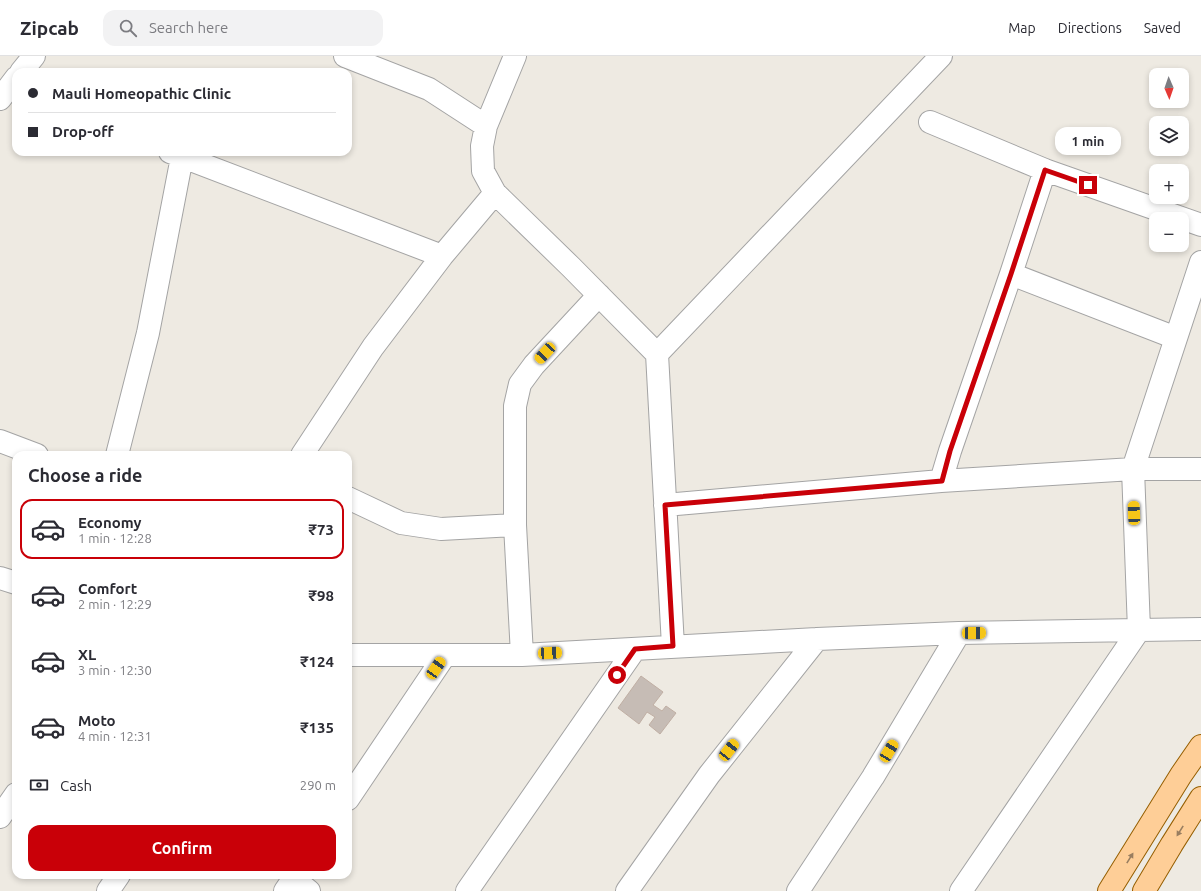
<!DOCTYPE html>
<meta charset="utf-8">
<style>
:root{--surface:#fff;--page:#f2f2f3;--text:#2b2b33;--muted:#7c7c81;--line:#e1e1e2;--accent:#c90008}
body{margin:0;font-family:Ubuntu,sans-serif;background:var(--page);color:var(--text);height:100vh;display:flex;flex-direction:column;font-size:15px;white-space:nowrap}
*{box-sizing:border-box;margin:0}
p{font-size:13px;color:var(--muted)}
.icon{flex:none;width:22px;height:22px;fill:none;stroke:currentColor;stroke-width:2;stroke-linecap:round;stroke-linejoin:round}
.map{position:relative;flex:1;overflow:hidden}
.details{position:absolute;left:12px;top:395px;width:340px;height:428px;display:flex;flex-direction:column;background:var(--surface);border-radius:12px;box-shadow:0 2px 6px #0003}
.details>*{flex:none}
.banner{position:absolute;left:12px;top:12px;width:340px;height:88px;border-radius:12px;box-shadow:0 2px 6px #0003;display:grid;align-content:center;height:88px;padding:0 16px;background:var(--surface)}
.needle{width:26px;rotate:178deg}
.buttons{position:absolute;left:1149px;top:12px;display:grid;gap:8px}
.buttons a{display:grid;place-items:center;width:40px;height:40px;border-radius:8px;background:var(--surface);box-shadow:0 2px 6px #0003;font-size:20px}
.end{position:absolute;width:18px;height:18px;margin:-9px;border:5px solid #c90008;background:#fff;box-shadow:0 0 0 2px #fff}
.from{border-radius:50%}
.bubble{position:absolute;height:28px;border-radius:12px;background:var(--surface);box-shadow:0 2px 6px #0003;font-size:13px;font-weight:700;line-height:28px;text-align:center}
.car{position:absolute;width:12px;height:24px;margin:-12px -6px;border-radius:5px;box-shadow:0 0 3px 1px #0007;background:linear-gradient(#f5c518 24%,#345 0 40%,#f5c518 0 76%,#345 0 86%,#f5c518 0)}
.banner b{display:flex;align-items:center;gap:14px;height:38px;font-size:15px}
.banner b+b{border-top:1px solid var(--line)}
.banner i{width:10px;height:10px;background:var(--text)}
ul{padding:0;list-style:none}
li{display:flex;align-items:center;gap:12px;height:60px;margin:0 8px 6px;padding:0 8px;border:2px solid transparent;border-radius:12px}
li div{flex:1}
li b{display:block;font-size:15px}
li em{font-style:normal;font-weight:700}
li.active{border-color:var(--accent)}
li>.icon{width:36px;height:36px;stroke-width:1.5}
h2{padding:0 16px;font-size:18px;line-height:48px}
.pay{display:flex;align-items:center;gap:10px;height:44px;padding:0 16px;font-size:15px}
.pay p{margin-inline-start:auto}
.primary-button{display:flex;gap:8px;margin-top:auto;padding:8px 16px}
.primary-button a{flex:1;height:46px;border-radius:12px;background:var(--accent);color:#fff;font-size:16px;font-weight:700;line-height:46px;text-align:center}
header{display:flex;align-items:center;gap:24px;box-sizing:border-box;height:56px;padding:0 20px;background:var(--surface);border-bottom:1px solid var(--line)}
header strong{font-size:19px}
nav{display:flex;gap:22px;margin-inline-start:auto;font-size:14px}
.search{width:280px;height:36px;background:var(--page);display:flex;align-items:center;gap:10px;box-sizing:border-box;padding:0 14px;border-radius:12px;color:var(--muted);font-size:15px}
.map>svg:first-child{display:block}
.building{fill:#c6bcb5;stroke:#c0afa4}
.lines{fill:none;stroke-linecap:round;stroke-linejoin:round}
.minor-casing{stroke:#a4a4a4;stroke-width:24}
.major-casing{stroke:#955e00;stroke-width:24}
.minor{stroke:#fff;stroke-width:22}
.major{stroke:#fece97;stroke-width:22}
.oneway{fill:#997e60}
.route{stroke:#c90008;stroke-width:5}
</style>
<header>
<strong>Zipcab</strong>
<div class="search"><svg class="icon" aria-label="search" viewBox="0 0 24 24"><circle cx="10" cy="10" r="6"/><path d="M15 15l6 6"/></svg>Search here</div>
<nav><a>Map</a><a>Directions</a><a>Saved</a></nav>
</header>
<div class="map">
<svg width="1201" height="835" viewBox="0 0 1201 835">
<rect width="100%" height="100%" fill="#eeeae2"/>
<path class="building" d="M641 620 663 636 653 649 662 655 666 650 676 657 660 678 649 669 655 661 647 656 639 668 618 652Z"/>
<g class="lines">
<g class="minor-casing">
<path id="minor" d="M345 0 429 33 486 70
M515 0 486 70 482 90 483 115 495 137 571 211 657 298 673 590
M21 16 34 0
M0 43 16 22
M930 66 1045 114 1201 169
M170 96 442 200
M1011 218 1176 282
M657 298 941 0
M0 385 37 399
M117 399 148 277 182 101
M302 399 373 291 442 200 495 137
M941 425 950 395 1011 218 1045 114
M348 442 401 467 441 473 515 469
M665 449 941 425 1133 413H1201
M0 522 16 527
M348 599H522L817 583 959 577 1201 573
M522 599 515 469V350L520 328 534 309 599 239
M348 743 445 599
M0 761 16 738
M294 823 309 835
M108 835 119 819
M285 835 296 819
M467 835 635 593
M627 835 709 719 817 583
M798 835 873 721 959 577
M961 835 1139 574 1133 413 1201 206"/>
</g>
<g class="major-casing">
<path id="major" d="M1109 835 1181 719 1201 690
M1144 835 1172 788 1201 742"/>
</g>
<use href="#minor" class="minor"/>
<use href="#major" class="major"/>
</g>
<defs><path id="oneway-solid" d="M-6-.8H1V-3.2L6.5 0L1 3.2V.8H-6Z"/></defs>
<g class="oneway">
<use href="#oneway-solid" transform="translate(1180 775) rotate(122)"/>
<use href="#oneway-solid" transform="translate(1130 802) rotate(-58)"/>
</g>
<g class="lines">
<path class="route" d="M617 619 635 593 673 590 665 449 942 425 950 395 1011 218 1045 114 1088 129"/>
</g>
</svg>
<div class="buttons">
<a><svg class="needle" viewBox="-14 -14 28 28"><path d="M0-13l5 13h-10z" fill="#e53935"/><path d="M0 13l5-13h-10z" fill="#7c7c81"/></svg></a>
<a><svg class="icon" aria-label="layers" viewBox="0 0 24 24"><path d="M12 4l9 5-9 5-9-5zM3 14l9 5 9-5"/></svg></a>
<a>+</a>
<a>−</a>
</div>
<i class="end from" style="left:617px;top:619px"></i>
<i class="end" style="left:1088px;top:129px"></i>
<div class="bubble" style="left:1055px;top:71px;width:66px">1 min</div>
<i class="car" style="left:545px;top:297px;rotate:223deg"></i>
<i class="car" style="left:1134px;top:457px;rotate:358deg"></i>
<i class="car" style="left:974px;top:577px;rotate:89deg"></i>
<i class="car" style="left:550px;top:597px;rotate:87deg"></i>
<i class="car" style="left:436px;top:612px;rotate:34deg"></i>
<i class="car" style="left:729px;top:694px;rotate:38deg"></i>
<i class="car" style="left:889px;top:695px;rotate:31deg"></i>
<div class="banner">
<b><i class="from"></i>Mauli Homeopathic Clinic</b>
<b><i></i>Drop-off</b>
</div>
<section class="details">
<h2>Choose a ride</h2>
<ul>
<li class="active"><svg class="icon" aria-label="car" viewBox="0 0 24 24"><path d="M5 17H2v-5l4-1 3-4h7l3 4 3 1v5h-3M9 17h6M6 11h13"/><circle cx="7" cy="17" r="2"/><circle cx="17" cy="17" r="2"/></svg><div><b>Economy</b><p>1 min · 12:28</p></div><em>₹73</em></li>
<li><svg class="icon" aria-label="car" viewBox="0 0 24 24"><path d="M5 17H2v-5l4-1 3-4h7l3 4 3 1v5h-3M9 17h6M6 11h13"/><circle cx="7" cy="17" r="2"/><circle cx="17" cy="17" r="2"/></svg><div><b>Comfort</b><p>2 min · 12:29</p></div><em>₹98</em></li>
<li><svg class="icon" aria-label="car" viewBox="0 0 24 24"><path d="M5 17H2v-5l4-1 3-4h7l3 4 3 1v5h-3M9 17h6M6 11h13"/><circle cx="7" cy="17" r="2"/><circle cx="17" cy="17" r="2"/></svg><div><b>XL</b><p>3 min · 12:30</p></div><em>₹124</em></li>
<li><svg class="icon" aria-label="car" viewBox="0 0 24 24"><path d="M5 17H2v-5l4-1 3-4h7l3 4 3 1v5h-3M9 17h6M6 11h13"/><circle cx="7" cy="17" r="2"/><circle cx="17" cy="17" r="2"/></svg><div><b>Moto</b><p>4 min · 12:31</p></div><em>₹135</em></li>
</ul>
<div class="pay"><svg class="icon" aria-label="cash" viewBox="0 0 24 24"><path d="M3 7h18v10H3z"/><circle cx="12" cy="12" r="2"/></svg>Cash<p>290 m</p></div>
<div class="primary-button"><a>Confirm</a></div>
</section>
</div>
